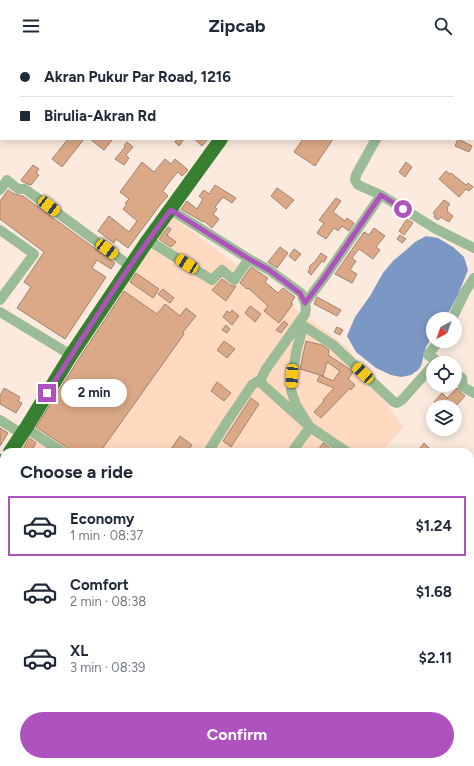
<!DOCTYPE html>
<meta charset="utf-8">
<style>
:root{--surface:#fff;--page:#f6f6f7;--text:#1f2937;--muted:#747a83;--line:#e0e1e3;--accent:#ae53be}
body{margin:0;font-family:Figtree,sans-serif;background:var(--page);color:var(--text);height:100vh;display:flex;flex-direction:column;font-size:15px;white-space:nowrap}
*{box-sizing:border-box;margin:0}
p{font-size:13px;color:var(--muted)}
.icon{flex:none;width:22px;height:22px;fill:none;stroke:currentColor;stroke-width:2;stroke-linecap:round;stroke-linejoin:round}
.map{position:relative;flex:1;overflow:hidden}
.panel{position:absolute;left:0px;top:396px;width:474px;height:318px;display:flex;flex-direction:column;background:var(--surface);border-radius:12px 12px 0 0;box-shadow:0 2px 10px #0003}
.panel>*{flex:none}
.top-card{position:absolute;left:0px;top:0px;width:474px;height:88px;box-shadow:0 2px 10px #0003;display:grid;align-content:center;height:88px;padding:0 20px;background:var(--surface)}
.needle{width:26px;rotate:220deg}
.controls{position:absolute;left:426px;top:260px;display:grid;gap:8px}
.controls a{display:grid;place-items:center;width:36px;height:36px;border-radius:50%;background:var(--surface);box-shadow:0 2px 10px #0003;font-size:20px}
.end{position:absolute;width:18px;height:18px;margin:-9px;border:5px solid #ae53be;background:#fff;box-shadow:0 0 0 2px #fff}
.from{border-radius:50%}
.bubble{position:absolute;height:28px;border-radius:14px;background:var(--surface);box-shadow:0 2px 10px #0003;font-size:13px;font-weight:700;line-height:28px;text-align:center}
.car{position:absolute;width:12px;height:24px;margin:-12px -6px;border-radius:5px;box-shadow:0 0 3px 1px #0007;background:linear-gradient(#f5c518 24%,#345 0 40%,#f5c518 0 76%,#345 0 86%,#f5c518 0)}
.top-card b{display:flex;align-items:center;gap:14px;height:38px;font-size:15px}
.top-card b+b{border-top:1px solid var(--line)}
.top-card i{width:10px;height:10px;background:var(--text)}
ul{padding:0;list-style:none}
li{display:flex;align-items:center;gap:12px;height:60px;margin:0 8px 6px;padding:0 12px;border:2px solid transparent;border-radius:0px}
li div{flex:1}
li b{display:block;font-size:15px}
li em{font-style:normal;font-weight:700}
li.selected{border-color:var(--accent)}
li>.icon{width:36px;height:36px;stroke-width:1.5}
h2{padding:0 20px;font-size:18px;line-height:48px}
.primary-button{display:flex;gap:8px;margin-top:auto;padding:8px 20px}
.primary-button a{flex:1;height:46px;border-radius:24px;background:var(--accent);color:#fff;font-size:16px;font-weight:700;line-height:46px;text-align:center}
header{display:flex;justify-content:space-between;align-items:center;height:52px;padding:0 20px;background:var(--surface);font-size:18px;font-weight:700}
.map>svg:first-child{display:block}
.built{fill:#ffdac1}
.green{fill:#bfd5a9}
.water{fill:#7b97c4}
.building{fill:#dba987;stroke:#9f8472}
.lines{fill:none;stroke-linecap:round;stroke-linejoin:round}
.minor{stroke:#9cbc98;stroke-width:10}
.highway{stroke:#377f31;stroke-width:14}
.route{stroke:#ae53be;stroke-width:5}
</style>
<header><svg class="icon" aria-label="menu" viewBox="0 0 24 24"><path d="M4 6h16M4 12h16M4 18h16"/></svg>Zipcab<svg class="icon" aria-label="search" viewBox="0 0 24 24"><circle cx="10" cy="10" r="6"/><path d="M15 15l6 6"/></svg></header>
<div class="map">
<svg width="474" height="714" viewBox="0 0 474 714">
<rect width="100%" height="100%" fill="#fceade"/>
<path class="built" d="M171 164 347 295 403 375 382 400H16L30 378 65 331Z
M0 569 4 572V710H108L116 714H0Z"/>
<path class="green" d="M0 690H4V710H8V714L0 713Z
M22 710H88L96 714H20Z"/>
<path class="water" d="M426 184 438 186 453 195 464 205 468 218 458 243 445 267H433V283L426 295 421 314 418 318 411 323 401 325 391 323 376 316 356 300 347 284 355 265 370 244 383 221 393 209 406 198 415 190Z"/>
<path class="building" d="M68 87H84L62 115 52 107Z
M90 87H113L104 98Z
M177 87H184L179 94 175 90Z
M194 87H208L202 94Z
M303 87H333L315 114 294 100Z
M458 87 472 94 469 100 455 94Z
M127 90 133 95 126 103 129 106 124 113 115 107 125 95 124 94Z
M165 107 171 112 175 107 188 118 182 124 178 120 170 129 163 139 168 144 160 153 128 196 116 187 114 191 98 179 109 164 129 180 137 169 123 157 127 152 125 151 129 147 120 140 142 110 154 120Z
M406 110 412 115 405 125 399 120Z
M33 113 39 117 36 121 39 123 31 133 28 132 23 130 21 128Z
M446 119 450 122 451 121 466 133 468 131 473 135 469 139 466 137 459 145 439 127Z
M215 133 236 146 232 151 223 145 215 155 217 157 213 162 219 167 212 176 204 169 203 170 181 157 187 149 197 157 203 147 199 144 204 138 209 142Z
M277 136 294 148 286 157 271 144Z
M8 138 14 142 23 144 115 211 111 217 97 208 92 216 106 225 65 287 17 256 31 235 24 230 44 200 0 167V149Z
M336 146 341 149 333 160 345 169 347 166 354 171 349 179 342 174 338 179 334 176 326 187 317 181 324 171 319 168Z
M444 148 450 152 447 156 448 157 447 159 453 164 449 170 441 165 438 168 434 165 435 163 433 161Z
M407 167 413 171 404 183 399 179Z
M168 175 171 177 167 183 176 190 171 195 159 187Z
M374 176 385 184 376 195 380 198 373 207 359 197 352 206 356 209 350 218 357 222 352 231 335 222 364 180 369 183Z
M400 183 406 187 402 191 397 187Z
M280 195 288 201 277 216 268 210Z
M294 197 301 202 295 209 289 204Z
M321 201 327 205 324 210 322 209 311 223 308 220 310 216 309 215 313 211H314Z
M251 215 268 226 265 230 278 241 283 236 295 245 291 251 293 252 279 271 264 259 268 254 248 236 247 237 240 231Z
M136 221 159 237 153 246 130 230Z
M222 227 230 233 233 234H236L226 249 212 238Z
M163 237 174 246 170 251 158 242Z
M124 239 157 262 165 252 180 264 186 256 196 264 183 280 184 282 100 400H71L66 395 36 375 78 308Z
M317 245 341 258 337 264 314 252Z
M250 254 261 262 255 270 245 261Z
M232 258 239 264 232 273 223 265 227 259 230 261Z
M284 269 288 272 281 281 276 278Z
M226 273 230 277 227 281 222 278Z
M337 275 343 278 340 283 334 280Z
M224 289 235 297 227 306 217 298Z
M306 289 322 293 329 298 328 303 348 316 353 320 348 327 355 333 351 338 350 336 321 366 314 360 324 349 323 348 334 336 317 329 320 323 333 329 340 319 327 310 323 324 300 317Z
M217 330 231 341 224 349 211 339Z
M4 336 20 345 18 349 22 351 16 361 0 352V344Z
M457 336 460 340 465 344 455 355H440L434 350 442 341 447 346Z
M251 346 259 352 231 395 223 389Z
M0 376 8 381 0 394Z
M180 384 192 393 187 400H169Z
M29 386 36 391 33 396 39 400H28L23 397Z
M323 391 335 400H317Z
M424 391 429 396 426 400H417Z"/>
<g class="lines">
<path class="minor" d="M220 0 221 1
M266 0 267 1
M321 0 322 1
M41 1V0
M387 1 388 0
M0 62 1 61
M376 87 356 123 355 128 358 133 381 143 436 177 474 196
M0 138 7 128 18 137H25L130 214
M171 158 249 207 269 218 301 241 305 251 306 257 305 262 266 317 261 327 262 332 310 375 347 400
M0 178 34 202 0 248
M148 188 212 228 222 218 234 228 249 207
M305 251 324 226 381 143
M0 260 71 303
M452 267 465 240 474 226
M299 271 333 293 394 350 397 351 402 348 433 313
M439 289 428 303 440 311
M455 321 462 326 463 335 474 341
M0 368 22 382
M26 376 62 400
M208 400 227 370 252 333 261 327
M292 400 310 375 296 353 291 338 292 324 297 296 302 279 299 271
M0 462 4 464
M470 473 474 475
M4 558 1 563 4 564
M0 630H4
M101 710 110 714
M153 710 159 714
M9 714 10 710"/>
<path class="highway" d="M287 1 288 0
M10 400 26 376 71 303 148 188 221 87
M0 414 4 408"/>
</g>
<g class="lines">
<path class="route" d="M47 341C87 279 126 216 171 158L249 207 269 218 300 241 305 251 324 226 381 143 403 157"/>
</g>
</svg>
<div class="controls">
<a><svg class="needle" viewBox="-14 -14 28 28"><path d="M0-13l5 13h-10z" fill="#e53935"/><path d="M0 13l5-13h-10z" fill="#747a83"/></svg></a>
<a><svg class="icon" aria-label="locate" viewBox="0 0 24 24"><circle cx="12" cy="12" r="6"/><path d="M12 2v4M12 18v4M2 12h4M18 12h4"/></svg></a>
<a><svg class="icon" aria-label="layers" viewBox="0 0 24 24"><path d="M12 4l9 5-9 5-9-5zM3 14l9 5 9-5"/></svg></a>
</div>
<i class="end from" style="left:403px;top:157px"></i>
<i class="end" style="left:47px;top:341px"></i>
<div class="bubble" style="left:61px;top:327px;width:66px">2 min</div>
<i class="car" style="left:49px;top:154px;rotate:127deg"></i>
<i class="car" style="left:107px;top:197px;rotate:127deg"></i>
<i class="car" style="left:187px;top:212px;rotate:302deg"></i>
<i class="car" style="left:363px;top:321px;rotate:313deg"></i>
<i class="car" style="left:292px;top:324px;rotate:184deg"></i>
<div class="top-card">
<b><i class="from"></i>Akran Pukur Par Road, 1216</b>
<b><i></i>Birulia-Akran Rd</b>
</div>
<section class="panel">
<h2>Choose a ride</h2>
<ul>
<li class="selected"><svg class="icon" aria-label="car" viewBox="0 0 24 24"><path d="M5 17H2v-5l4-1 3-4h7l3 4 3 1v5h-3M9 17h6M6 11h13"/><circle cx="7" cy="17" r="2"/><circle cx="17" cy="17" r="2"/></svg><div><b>Economy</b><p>1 min · 08:37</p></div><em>$1.24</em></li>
<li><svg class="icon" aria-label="car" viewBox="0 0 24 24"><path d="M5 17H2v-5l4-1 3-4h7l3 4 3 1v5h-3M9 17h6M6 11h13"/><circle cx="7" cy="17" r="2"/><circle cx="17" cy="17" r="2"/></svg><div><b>Comfort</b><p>2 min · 08:38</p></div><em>$1.68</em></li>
<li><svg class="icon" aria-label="car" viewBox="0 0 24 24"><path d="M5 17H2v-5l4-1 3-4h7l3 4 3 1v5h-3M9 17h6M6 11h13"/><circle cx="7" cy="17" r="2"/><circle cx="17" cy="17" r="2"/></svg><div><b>XL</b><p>3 min · 08:39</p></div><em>$2.11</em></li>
</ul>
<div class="primary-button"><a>Confirm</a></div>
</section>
</div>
